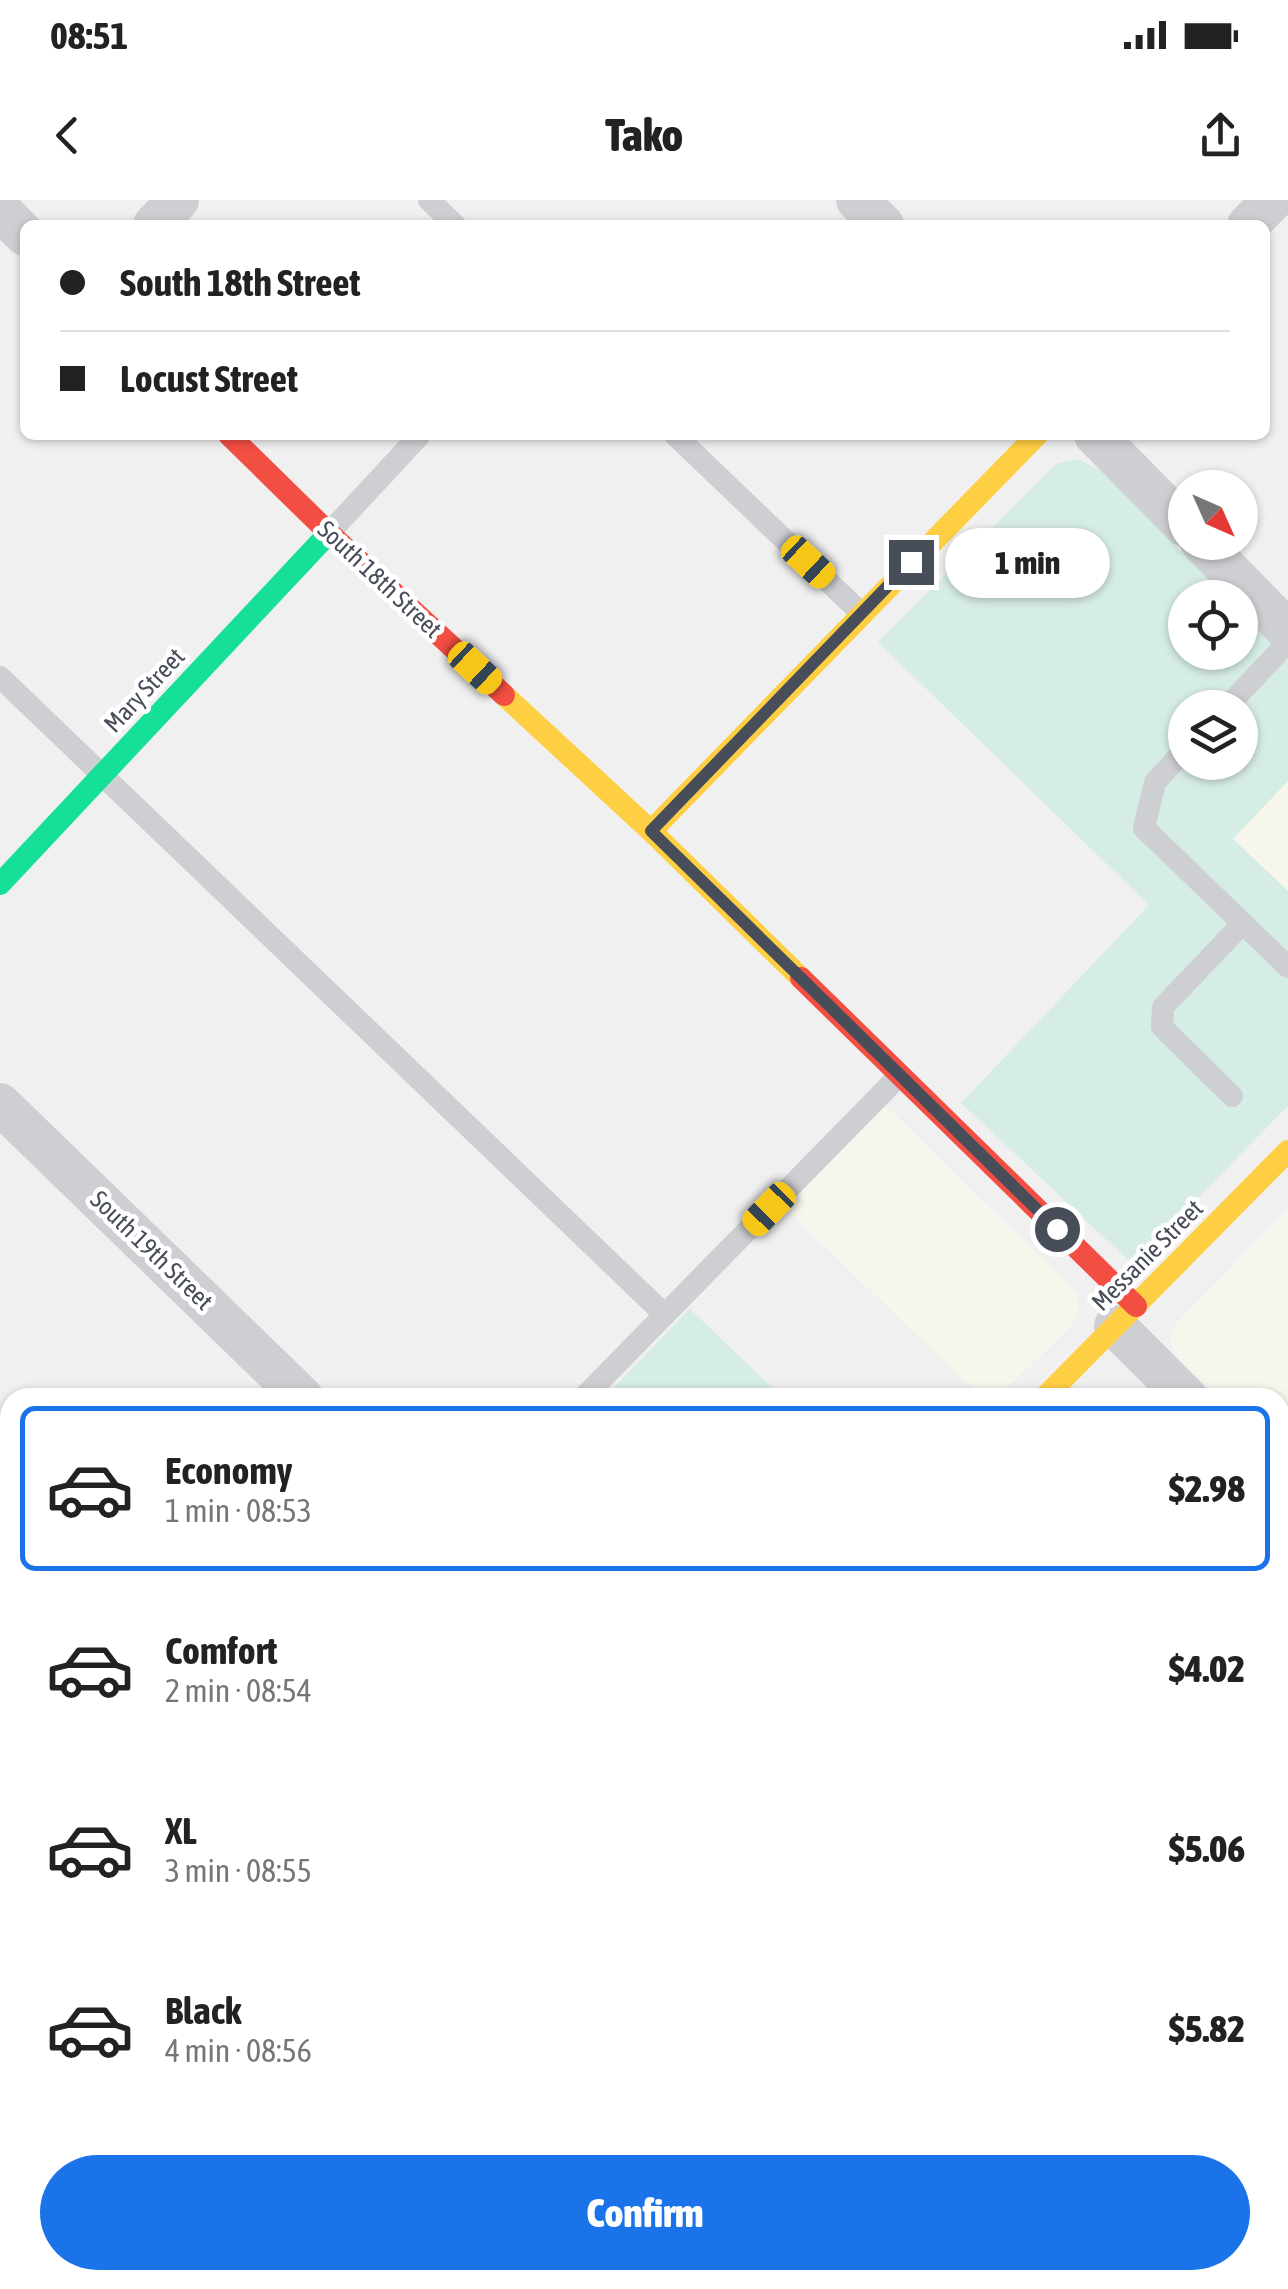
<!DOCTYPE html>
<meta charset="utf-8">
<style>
:root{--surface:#fff;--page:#f6f6f6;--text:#222;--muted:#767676;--line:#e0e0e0;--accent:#1a73e8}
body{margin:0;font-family:"Asap Condensed",sans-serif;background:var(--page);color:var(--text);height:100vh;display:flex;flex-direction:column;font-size:38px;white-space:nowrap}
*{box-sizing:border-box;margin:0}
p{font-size:32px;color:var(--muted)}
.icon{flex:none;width:55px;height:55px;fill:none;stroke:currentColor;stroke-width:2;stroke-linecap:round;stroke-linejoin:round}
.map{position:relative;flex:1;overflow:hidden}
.drawer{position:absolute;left:0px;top:1188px;width:1290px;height:902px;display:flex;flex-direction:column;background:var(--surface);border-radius:30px 30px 0 0;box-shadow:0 2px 8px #0004}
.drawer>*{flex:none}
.hud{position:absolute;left:20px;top:20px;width:1250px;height:220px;border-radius:15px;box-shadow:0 2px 8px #0004;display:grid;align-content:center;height:220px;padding:0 40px;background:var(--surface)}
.needle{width:65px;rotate:135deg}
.controls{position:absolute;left:1168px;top:270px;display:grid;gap:20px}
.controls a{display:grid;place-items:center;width:90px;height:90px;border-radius:50%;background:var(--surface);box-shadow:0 2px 8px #0004;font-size:50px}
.end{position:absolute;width:45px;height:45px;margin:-22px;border:12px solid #484d5a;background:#fff;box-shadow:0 0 0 5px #fff}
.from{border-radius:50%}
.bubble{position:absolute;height:70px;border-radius:35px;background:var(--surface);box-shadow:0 2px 8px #0004;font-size:32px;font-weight:800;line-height:70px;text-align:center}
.car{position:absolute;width:30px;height:60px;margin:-30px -15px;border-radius:12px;box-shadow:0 0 8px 2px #0007;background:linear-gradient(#f5c518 24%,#345 0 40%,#f5c518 0 76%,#345 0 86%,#f5c518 0)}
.hud b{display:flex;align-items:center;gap:35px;height:95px;font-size:38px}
.hud b+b{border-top:2px solid var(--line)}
.hud i{width:25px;height:25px;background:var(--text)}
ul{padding:18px 0 0;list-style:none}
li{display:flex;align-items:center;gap:30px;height:165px;margin:0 20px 15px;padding:0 20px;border:5px solid transparent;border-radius:15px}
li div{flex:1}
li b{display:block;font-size:38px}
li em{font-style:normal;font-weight:800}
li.current{border-color:var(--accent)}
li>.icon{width:90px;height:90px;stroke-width:1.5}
.action{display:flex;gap:20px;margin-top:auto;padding:20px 40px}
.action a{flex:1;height:115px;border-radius:60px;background:var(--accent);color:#fff;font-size:40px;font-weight:800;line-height:115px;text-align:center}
.status{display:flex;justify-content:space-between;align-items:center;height:70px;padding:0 50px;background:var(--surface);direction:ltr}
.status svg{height:28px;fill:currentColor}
header{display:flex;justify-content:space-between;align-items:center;height:130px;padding:0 40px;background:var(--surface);font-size:45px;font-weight:800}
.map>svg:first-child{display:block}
.commercial{fill:#f6f6ec}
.green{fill:#d6ede5;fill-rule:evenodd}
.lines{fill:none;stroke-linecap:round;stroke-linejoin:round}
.lane{stroke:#cecfd2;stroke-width:22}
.street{stroke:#cecfd2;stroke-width:42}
.fast{stroke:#16e098;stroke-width:22}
.slow{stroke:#ffcf43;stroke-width:22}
.jam{stroke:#f24e42;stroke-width:22}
.route{stroke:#484d5a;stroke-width:12}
.labels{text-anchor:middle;stroke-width:9;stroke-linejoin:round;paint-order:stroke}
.street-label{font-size:25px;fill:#484d5a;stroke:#fff}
</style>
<div class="status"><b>08:51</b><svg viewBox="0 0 49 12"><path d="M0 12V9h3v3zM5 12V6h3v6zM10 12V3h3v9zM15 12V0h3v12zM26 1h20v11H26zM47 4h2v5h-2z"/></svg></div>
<header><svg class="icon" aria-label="back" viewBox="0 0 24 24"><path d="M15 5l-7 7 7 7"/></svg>Tako<svg class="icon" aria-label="share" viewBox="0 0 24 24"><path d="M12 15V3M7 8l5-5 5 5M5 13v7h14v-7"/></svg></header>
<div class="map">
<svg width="1288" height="2089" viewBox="0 0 1288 2089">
<rect width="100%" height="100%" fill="#f0f0f0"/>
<path class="commercial" d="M1288 581V691L1233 639Z
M885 905 1076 1092 1079 1108 1072 1125 998 1197H982L785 1009Z
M1288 1008V1264L1280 1257V1198L1219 1197 1180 1160 1170 1144 1173 1127Z"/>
<path class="green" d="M1078 259 1105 273 1226 397 1185 398V452H1240V412L1288 461V581L1233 639 1288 691V906L1141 1056 1127 1059 961 903 1149 705 878 442 1056 264ZM1185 508H1240V562H1185Z
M690 1108V1109L782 1197H605Z"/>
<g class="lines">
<path class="lane" d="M429 0 455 25
M675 235 861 413
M329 333 420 235
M0 477 665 1115
M1226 508 1288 442
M1185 550 1155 582 1144 628 1288 767
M1232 896 1162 827 1163 807 1243 723
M583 1198 899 876
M759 2080 768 2089"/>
<path class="street" d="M857 0 883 25
M0 10 25 35
M154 25 178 0
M1248 25 1273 0
M1095 235 1185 326
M1201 342 1288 431
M0 904 303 1198
M1115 1126 1187 1198
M1280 1290 1288 1298
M0 1463 10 1473
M1280 1928 1288 1920
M0 2064 10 2073
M318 2080 327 2089
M1203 2080 1212 2089
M1121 2089 1130 2080"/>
<path class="fast" d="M0 684 329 333
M184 2089 192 2080"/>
<path class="slow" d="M504 495 651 631 801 778
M651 631 1037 235
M1044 1198 1288 951"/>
<path class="jam" d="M229 235 329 333 504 495
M801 778 1136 1106"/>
</g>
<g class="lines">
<path class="route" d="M911 362 651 631 1057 1029"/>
</g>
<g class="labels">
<g class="street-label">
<text transform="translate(380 379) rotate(43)" y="9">South 18th Street</text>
<text transform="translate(144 490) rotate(-47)" y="9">Mary Street</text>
<text transform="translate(152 1050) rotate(44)" y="9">South 19th Street</text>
<text transform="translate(1147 1055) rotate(-45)" y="9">Messanie Street</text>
</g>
</g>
</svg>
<div class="controls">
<a><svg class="needle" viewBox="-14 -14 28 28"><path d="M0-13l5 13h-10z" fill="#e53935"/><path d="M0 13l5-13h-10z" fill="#767676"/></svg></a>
<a><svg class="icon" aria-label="locate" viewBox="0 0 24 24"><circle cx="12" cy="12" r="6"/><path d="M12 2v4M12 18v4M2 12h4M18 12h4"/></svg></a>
<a><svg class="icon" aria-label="layers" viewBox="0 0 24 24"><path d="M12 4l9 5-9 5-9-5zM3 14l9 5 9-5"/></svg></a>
</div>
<i class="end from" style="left:1057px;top:1029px"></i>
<i class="end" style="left:911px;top:362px"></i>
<div class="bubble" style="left:945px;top:328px;width:165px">1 min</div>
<i class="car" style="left:808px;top:362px;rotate:133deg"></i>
<i class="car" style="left:475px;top:468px;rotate:133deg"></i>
<i class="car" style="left:769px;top:1009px;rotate:224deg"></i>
<div class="hud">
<b><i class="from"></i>South 18th Street</b>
<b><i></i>Locust Street</b>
</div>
<section class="drawer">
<ul>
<li class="current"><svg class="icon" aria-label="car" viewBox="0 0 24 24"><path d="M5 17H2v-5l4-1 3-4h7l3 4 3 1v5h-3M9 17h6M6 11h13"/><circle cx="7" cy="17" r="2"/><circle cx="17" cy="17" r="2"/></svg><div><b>Economy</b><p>1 min · 08:53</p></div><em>$2.98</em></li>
<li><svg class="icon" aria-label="car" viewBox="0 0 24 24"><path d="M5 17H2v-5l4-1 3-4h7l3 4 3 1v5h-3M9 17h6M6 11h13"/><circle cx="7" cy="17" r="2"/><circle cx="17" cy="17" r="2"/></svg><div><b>Comfort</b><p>2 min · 08:54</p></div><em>$4.02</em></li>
<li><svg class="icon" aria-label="car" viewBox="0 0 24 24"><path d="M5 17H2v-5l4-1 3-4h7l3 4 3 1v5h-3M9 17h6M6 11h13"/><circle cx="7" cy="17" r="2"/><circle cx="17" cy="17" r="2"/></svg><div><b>XL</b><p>3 min · 08:55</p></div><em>$5.06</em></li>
<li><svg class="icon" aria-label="car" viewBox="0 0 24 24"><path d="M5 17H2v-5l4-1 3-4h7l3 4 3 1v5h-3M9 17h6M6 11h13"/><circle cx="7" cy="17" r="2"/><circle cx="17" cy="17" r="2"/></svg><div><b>Black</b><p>4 min · 08:56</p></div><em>$5.82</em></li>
</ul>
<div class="action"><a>Confirm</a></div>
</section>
</div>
